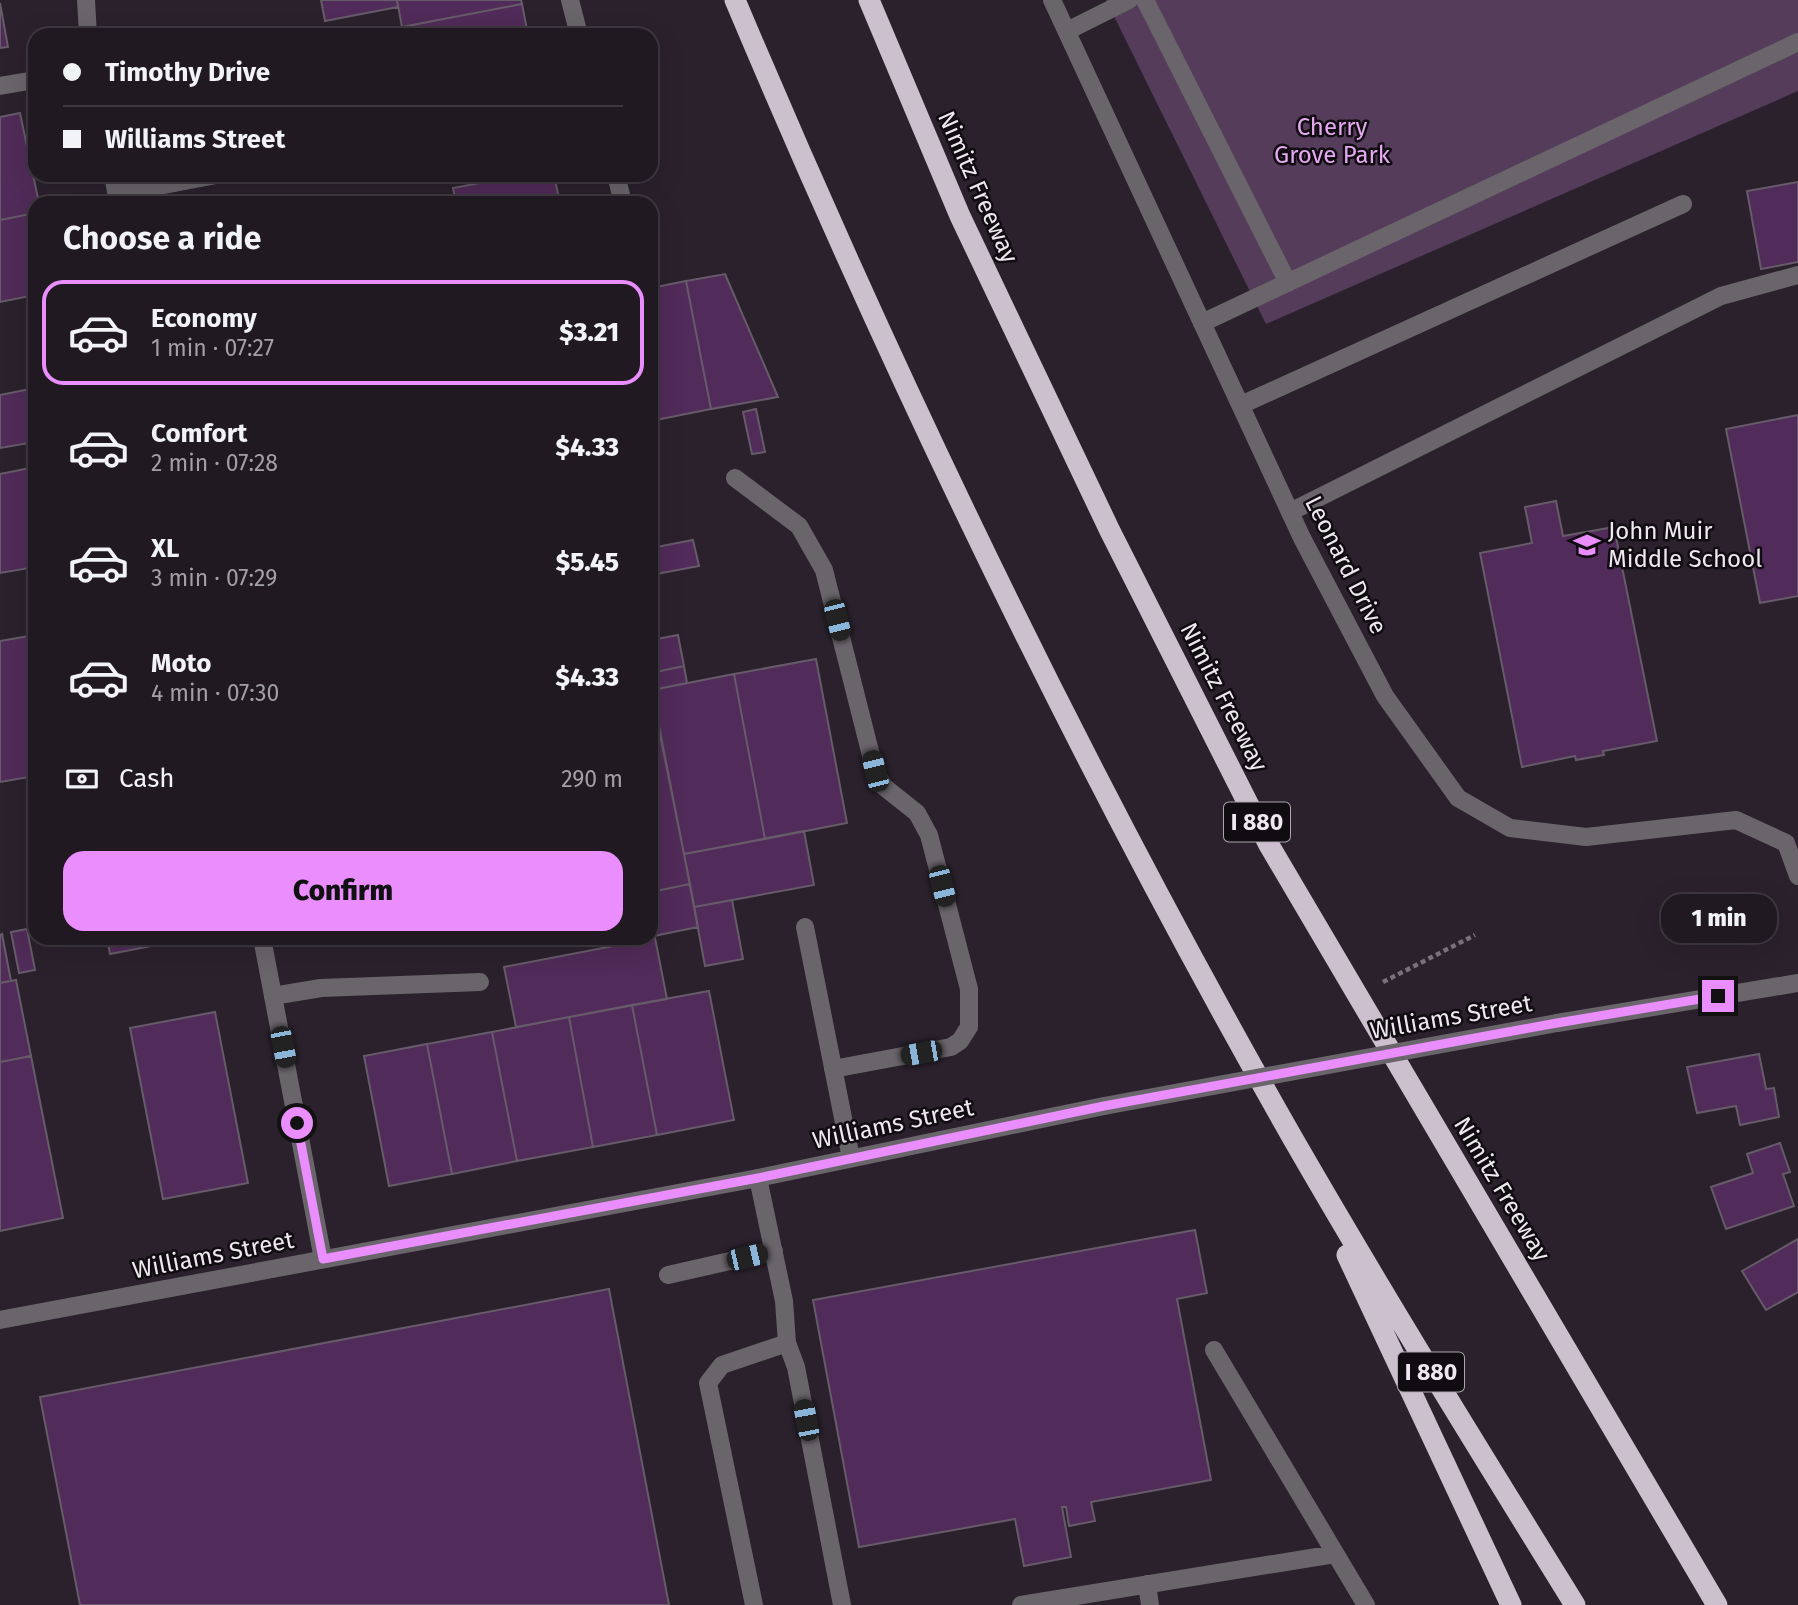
<!DOCTYPE html>
<meta charset="utf-8">
<style>
:root{--surface:#201921;--page:#2d262e;--text:#f1f3f6;--muted:#a2a0a5;--line:#3d383f;--accent:#ea8dfd}
body{margin:0;font-family:"Fira Sans",sans-serif;background:var(--page);color:var(--text);height:100vh;display:flex;flex-direction:column;font-size:26px;white-space:nowrap}
*{box-sizing:border-box;margin:0}
p{font-size:23px;color:var(--muted)}
.icon{flex:none;width:38px;height:38px;fill:none;stroke:currentColor;stroke-width:2;stroke-linecap:round;stroke-linejoin:round}
.map{position:relative;flex:1;overflow:hidden}
.panel{position:absolute;left:28px;top:196px;width:630px;height:749px;display:flex;flex-direction:column;background:var(--surface);border-radius:21px;box-shadow:0 7px 28px #0002,0 0 0 2px var(--line)}
.panel>*{flex:none}
.top-card{position:absolute;left:28px;top:28px;width:630px;height:154px;border-radius:21px;box-shadow:0 7px 28px #0002,0 0 0 2px var(--line);display:grid;align-content:center;height:154px;padding:0 35px;background:var(--surface)}
.end{position:absolute;width:32px;height:32px;margin:-16px;border:9px solid #ea8dfd;background:#111;box-shadow:0 0 0 4px #111}
.from{border-radius:50%}
.bubble{position:absolute;height:49px;border-radius:21px;background:var(--surface);box-shadow:0 7px 28px #0002,0 0 0 2px var(--line);font-size:23px;font-weight:800;line-height:49px;text-align:center}
.car{position:absolute;width:21px;height:42px;margin:-21px -10px;border-radius:9px;box-shadow:0 0 5px 2px #0007;background:linear-gradient(#222 24%,#8ab4d8 0 40%,#222 0 76%,#8ab4d8 0 86%,#222 0)}
.top-card b{display:flex;align-items:center;gap:24px;height:66px;font-size:26px}
.top-card b+b{border-top:2px solid var(--line)}
.top-card i{width:18px;height:18px;background:var(--text)}
ul{padding:0;list-style:none}
li{display:flex;align-items:center;gap:21px;height:105px;margin:0 14px 10px;padding:0 21px;border:4px solid transparent;border-radius:21px}
li div{flex:1}
li b{display:block;font-size:26px}
li em{font-style:normal;font-weight:800}
li.current{border-color:var(--accent)}
li>.icon{width:63px;height:63px;stroke-width:1.5}
h2{padding:0 35px;font-size:32px;line-height:84px}
.pay{display:flex;align-items:center;gap:18px;height:77px;padding:0 35px;font-size:26px}
.pay p{margin-inline-start:auto}
.action{display:flex;gap:14px;margin-top:auto;padding:14px 35px}
.action a{flex:1;height:80px;border-radius:21px;background:var(--accent);color:#111;font-size:28px;font-weight:800;line-height:80px;text-align:center}
.map>svg:first-child{display:block}
.green{fill:#553c5a}
.building{fill:#512b59;stroke:#665b68;stroke-width:2}
.lines{fill:none;stroke-linecap:round;stroke-linejoin:round}
.path{stroke:#78707a;stroke-width:4.5;stroke-dasharray:5 3.5;stroke-linecap:butt}
.service{stroke:#6a656b;stroke-width:18}
.minor{stroke:#6a656b;stroke-width:18}
.tertiary{stroke:#6a656b;stroke-width:18}
.motorway{stroke:#ccbfce;stroke-width:21}
.tertiary-bridge{stroke:#6a656b;stroke-width:18}
.route{stroke:#ea8dfd;stroke-width:9}
.labels{text-anchor:middle;stroke-width:5;stroke-linejoin:round;paint-order:stroke}
.shield{fill:#100c11;stroke:#aca6ad;stroke-width:2}
.shield-label{font-size:23px;font-weight:bold;fill:#efe8f0}
.park-label{font-size:24px;fill:#e5a9f1;stroke:#100c11}
.street-label{font-size:24px;fill:#efe8f0;stroke:#100c11}
.poi-label{font-size:24px;fill:#efe8f0;stroke:#100c11;text-anchor:start}
</style>
<div class="map">
<svg width="1798" height="1605" viewBox="0 0 1798 1605">
<rect width="100%" height="100%" fill="#2a212c"/>
<path class="green" d="M1106 0H1798V91L1266 324Z"/>
<path class="building" d="M321 0H397L398 7 325 21Z
M397 0H521L522 4 402 27Z
M0 3 8 47 0 48Z
M522 4 528 35H359L402 27Z
M20 113 39 203H35V213L0 220V117Z
M522 175H554L560 203H456L453 188Z
M1798 182V262L1761 269 1747 191Z
M35 213V295L0 302V220Z
M725 274 778 397 711 409 686 281Z
M686 281 711 409 651 421V288Z
M35 388V442L0 448V395Z
M756 409 765 452 752 454 743 412Z
M1798 415V596L1760 603 1726 429Z
M35 467V567L0 573V474Z
M1556 501 1563 536 1614 527 1657 741 1603 751 1604 755 1576 760 1575 756 1522 767 1480 553 1532 543 1525 507Z
M693 540 699 566 651 575V548Z
M35 635V776L0 782V641Z
M678 635 684 666 651 673V640Z
M816 659 847 823 765 839 734 674Z
M684 666 687 683 652 690 651 673Z
M734 674 765 839 684 854 652 690Z
M651 690 690 884 651 892Z
M804 831 814 885 694 907 684 854Z
M690 884 698 927 654 936 651 917V892Z
M732 900 743 959 705 966 694 907Z
M27 929 35 970 19 973 11 932Z
M2 934 11 981 0 983V935Z
M107 938H161L162 944 110 954Z
M655 938 667 999 516 1027 504 967Z
M16 980 31 1056 0 1062V983Z
M709 991 734 1120 657 1135 632 1005Z
M632 1005 657 1135 593 1147 569 1017Z
M215 1012 248 1183 163 1199 130 1028Z
M569 1017 593 1147 517 1161 492 1032Z
M492 1032 517 1161 452 1174 427 1044Z
M427 1044 452 1174 389 1186 364 1056Z
M1759 1054 1766 1089 1774 1088 1779 1117 1740 1125 1736 1106 1697 1113 1687 1067Z
M31 1056 63 1218 0 1231V1062Z
M1780 1143 1790 1172 1783 1174 1794 1206 1726 1229 1711 1187 1753 1173 1747 1154Z
M1195 1230 1207 1293 1177 1299 1211 1480 1091 1502 1095 1521 1069 1526 1066 1507H1062L1071 1557 1024 1566 1015 1519 859 1547 813 1300Z
M1798 1239V1292L1766 1310 1742 1271Z
M609 1289 669 1605H80L40 1397Z"/>
<g class="lines">
<path class="path" d="M1383 982 1475 935"/>
<path class="service" d="M570 0 579 35
M1145 0 1288 283
M1067 31 1129 0
M0 86 35 80
M616 175 623 203
M117 194 216 175
M1202 323 1798 42
M1241 405 1683 204
M735 478 799 526 824 570 875 771 883 786 917 813 929 835 969 989V1027L960 1041 951 1047 833 1069
M1290 512 1721 296 1798 275
M805 927 851 1158
M273 996 321 988 480 982
M758 1178 784 1301 787 1343 796 1367 842 1605
M668 1275 774 1251
M1214 1350 1366 1605
M1147 1584 1150 1605
M754 1605 708 1383 722 1365 787 1343
M1021 1605 1335 1554"/>
<path class="minor" d="M86 0 88 35
M1052 0 1302 538 1385 696 1458 798 1510 828 1586 837 1736 820 1786 843 1798 876
M113 175 118 203
M262 938 323 1259"/>
<path class="tertiary" d="M1557 1023 1798 983
M0 1320 758 1178 1104 1106"/>
<path class="motorway" d="M735 0C899 389 1083 770 1292 1137 1383 1295 1479 1450 1575 1605
M869 0 960 216 1110 531 1269 845 1717 1605
M1347 1255 1511 1605"/>
<path class="tertiary-bridge" d="M1104 1106 1557 1023"/>
</g>
<g class="lines">
<path class="route" d="M297 1123 323 1259 758 1178 1104 1106 1557 1023 1718 996"/>
</g>
<defs>
<g id="school-bare" transform="scale(2.1)"><path d="M0-5L7-2L0 1L-7-2ZM-4 1L0 2.5L4 1V4Q0 6-4 4Z" fill="#ea8dfd" stroke="#100c11" stroke-width="2.5" paint-order="stroke"/></g>
</defs>
<g fill-rule="evenodd">
<use href="#school-bare" x="1587" y="545"/>
</g>
<g class="labels">
<g class="shield">
<rect x="1224" y="802.5" width="66" height="39" rx="5"/>
<rect x="1398" y="1352.5" width="66" height="39" rx="5"/>
</g>
<g class="shield-label">
<text x="1257" y="830">I 880</text>
<text x="1431" y="1380">I 880</text>
</g>
<g class="park-label">
<text x="1332" y="135">Cherry<tspan x="1332" dy="28">Grove Park</tspan></text>
</g>
<g class="street-label">
<text transform="translate(978 187) rotate(66)" y="8">Nimitz Freeway</text>
<text transform="translate(1346 565) rotate(63)" y="8">Leonard Drive</text>
<text transform="translate(1224 697) rotate(63)" y="8">Nimitz Freeway</text>
<text transform="translate(1451 1017) rotate(-10)" y="8">Williams Street</text>
<text transform="translate(893 1124) rotate(-12)" y="8">Williams Street</text>
<text transform="translate(1502 1189) rotate(59)" y="8">Nimitz Freeway</text>
<text transform="translate(213 1255) rotate(-11)" y="8">Williams Street</text>
</g>
<g class="poi-label">
<text x="1608" y="539">John Muir<tspan x="1608" dy="28">Middle School</tspan></text>
</g>
</g>
</svg>
<i class="end from" style="left:297px;top:1123px"></i>
<i class="end" style="left:1718px;top:996px"></i>
<div class="bubble" style="left:1661px;top:894px;width:116px">1 min</div>
<i class="car" style="left:837px;top:620px;rotate:166deg"></i>
<i class="car" style="left:875px;top:771px;rotate:346deg"></i>
<i class="car" style="left:942px;top:886px;rotate:166deg"></i>
<i class="car" style="left:283px;top:1047px;rotate:169deg"></i>
<i class="car" style="left:921px;top:1053px;rotate:260deg"></i>
<i class="car" style="left:747px;top:1257px;rotate:77deg"></i>
<i class="car" style="left:806px;top:1420px;rotate:349deg"></i>
<div class="top-card">
<b><i class="from"></i>Timothy Drive</b>
<b><i></i>Williams Street</b>
</div>
<section class="panel">
<h2>Choose a ride</h2>
<ul>
<li class="current"><svg class="icon" aria-label="car" viewBox="0 0 24 24"><path d="M5 17H2v-5l4-1 3-4h7l3 4 3 1v5h-3M9 17h6M6 11h13"/><circle cx="7" cy="17" r="2"/><circle cx="17" cy="17" r="2"/></svg><div><b>Economy</b><p>1 min · 07:27</p></div><em>$3.21</em></li>
<li><svg class="icon" aria-label="car" viewBox="0 0 24 24"><path d="M5 17H2v-5l4-1 3-4h7l3 4 3 1v5h-3M9 17h6M6 11h13"/><circle cx="7" cy="17" r="2"/><circle cx="17" cy="17" r="2"/></svg><div><b>Comfort</b><p>2 min · 07:28</p></div><em>$4.33</em></li>
<li><svg class="icon" aria-label="car" viewBox="0 0 24 24"><path d="M5 17H2v-5l4-1 3-4h7l3 4 3 1v5h-3M9 17h6M6 11h13"/><circle cx="7" cy="17" r="2"/><circle cx="17" cy="17" r="2"/></svg><div><b>XL</b><p>3 min · 07:29</p></div><em>$5.45</em></li>
<li><svg class="icon" aria-label="car" viewBox="0 0 24 24"><path d="M5 17H2v-5l4-1 3-4h7l3 4 3 1v5h-3M9 17h6M6 11h13"/><circle cx="7" cy="17" r="2"/><circle cx="17" cy="17" r="2"/></svg><div><b>Moto</b><p>4 min · 07:30</p></div><em>$4.33</em></li>
</ul>
<div class="pay"><svg class="icon" aria-label="cash" viewBox="0 0 24 24"><path d="M3 7h18v10H3z"/><circle cx="12" cy="12" r="2"/></svg>Cash<p>290 m</p></div>
<div class="action"><a>Confirm</a></div>
</section>
</div>
